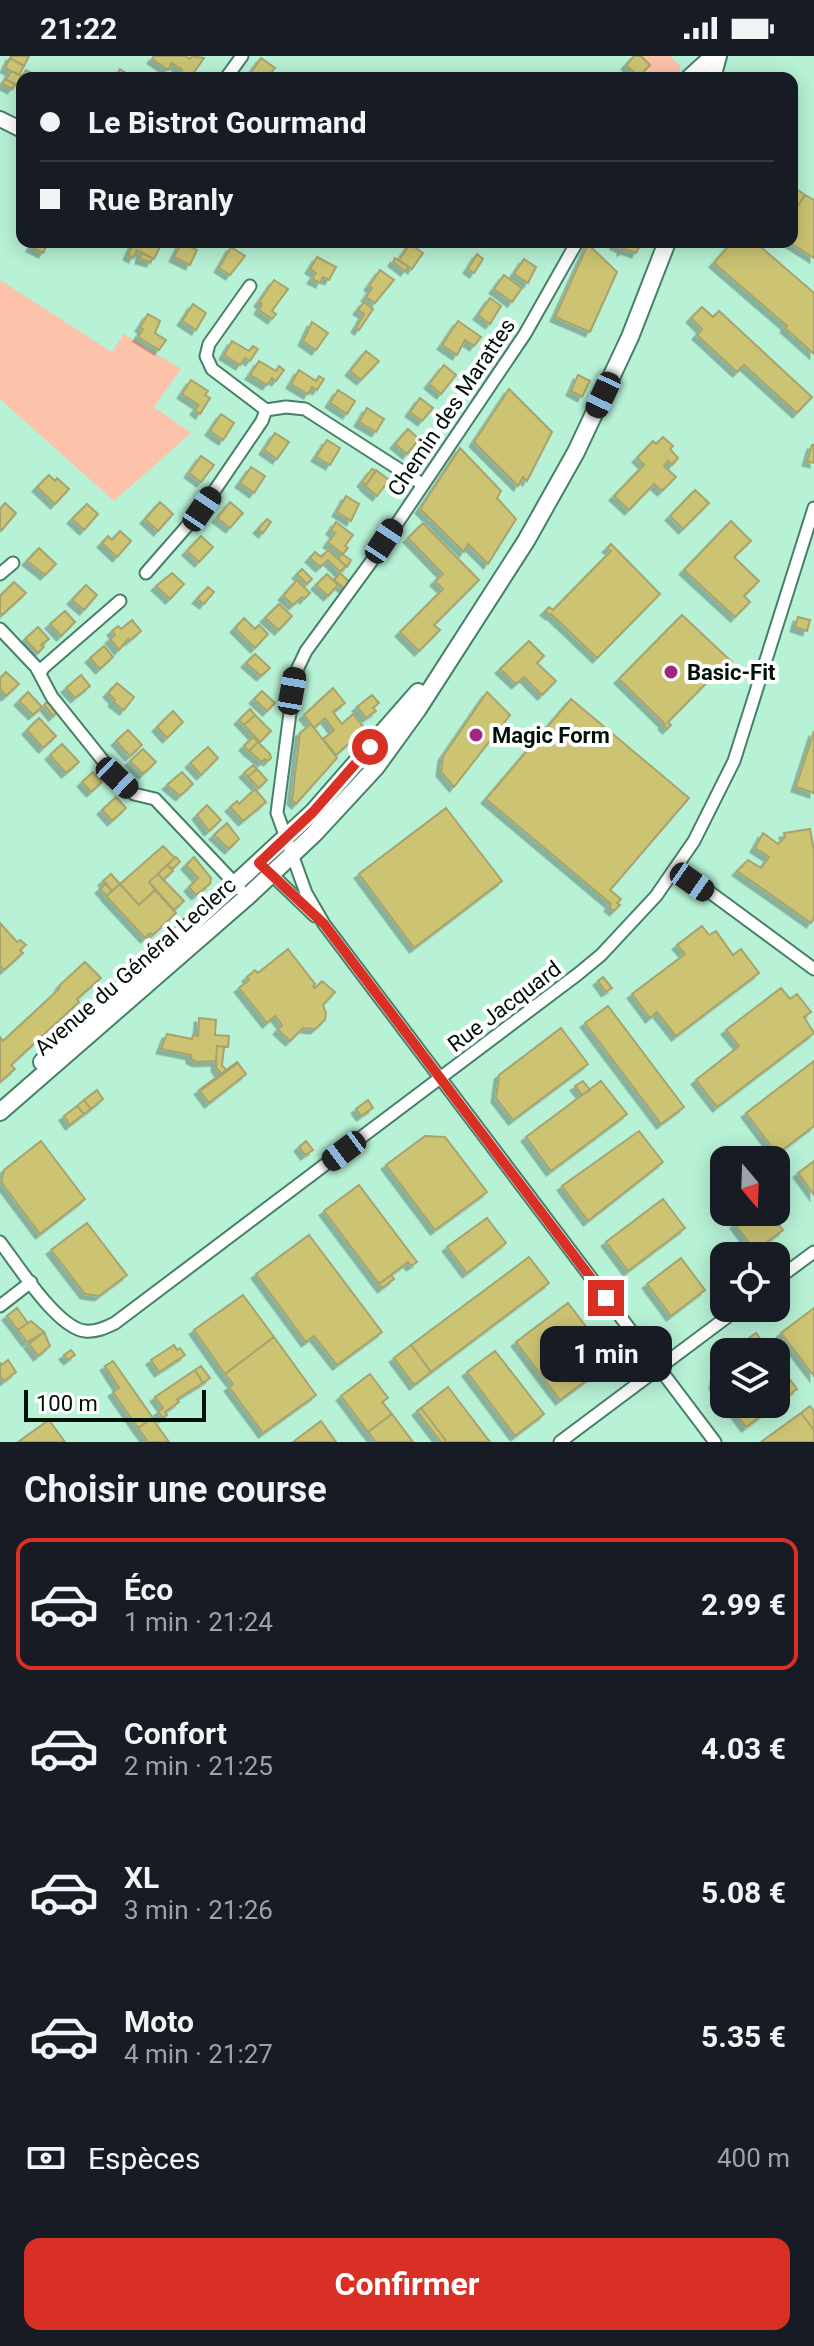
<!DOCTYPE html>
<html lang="fr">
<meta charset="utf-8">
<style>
:root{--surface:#171b24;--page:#242831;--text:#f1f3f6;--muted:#9ea1a6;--line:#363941;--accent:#d93025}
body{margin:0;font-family:Roboto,sans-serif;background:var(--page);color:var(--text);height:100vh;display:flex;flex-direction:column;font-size:30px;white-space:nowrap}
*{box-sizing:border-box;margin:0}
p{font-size:26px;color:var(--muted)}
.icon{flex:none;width:44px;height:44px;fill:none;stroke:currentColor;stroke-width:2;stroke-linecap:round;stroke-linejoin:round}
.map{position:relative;height:1386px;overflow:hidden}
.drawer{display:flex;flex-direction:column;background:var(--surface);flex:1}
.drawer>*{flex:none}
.hud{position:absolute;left:16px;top:16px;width:782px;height:176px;border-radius:16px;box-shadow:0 4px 20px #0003;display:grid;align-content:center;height:176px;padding:0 24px;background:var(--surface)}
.needle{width:52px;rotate:161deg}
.buttons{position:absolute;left:710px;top:1090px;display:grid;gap:16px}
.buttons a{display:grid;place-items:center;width:80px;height:80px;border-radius:16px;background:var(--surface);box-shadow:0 4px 20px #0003;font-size:40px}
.scale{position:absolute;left:24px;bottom:20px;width:182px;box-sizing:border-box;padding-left:8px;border:4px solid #001108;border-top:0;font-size:22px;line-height:28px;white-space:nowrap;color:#001108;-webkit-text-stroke:6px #fff;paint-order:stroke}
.end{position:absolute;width:36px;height:36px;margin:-18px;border:10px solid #d93025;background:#fff;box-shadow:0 0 0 4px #fff}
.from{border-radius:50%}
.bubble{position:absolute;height:56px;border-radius:16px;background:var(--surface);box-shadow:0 4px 20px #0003;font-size:26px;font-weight:700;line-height:56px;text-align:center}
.car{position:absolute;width:24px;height:48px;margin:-24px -12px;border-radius:10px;box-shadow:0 0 6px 2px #0007;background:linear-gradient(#222 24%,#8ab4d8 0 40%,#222 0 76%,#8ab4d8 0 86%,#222 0)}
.hud b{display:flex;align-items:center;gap:28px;height:76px;font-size:30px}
.hud b+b{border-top:2px solid var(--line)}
.hud i{width:20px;height:20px;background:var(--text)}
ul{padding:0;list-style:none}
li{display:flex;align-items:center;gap:24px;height:132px;margin:0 16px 12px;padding:0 8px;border:4px solid transparent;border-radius:16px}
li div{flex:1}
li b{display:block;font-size:30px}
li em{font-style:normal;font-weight:700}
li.current{border-color:var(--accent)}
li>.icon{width:72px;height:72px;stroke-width:1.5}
h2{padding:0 24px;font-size:36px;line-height:96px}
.pay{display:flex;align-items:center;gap:20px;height:88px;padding:0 24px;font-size:30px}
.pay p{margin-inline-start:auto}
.action{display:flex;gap:16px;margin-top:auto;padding:16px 24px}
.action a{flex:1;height:92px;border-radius:16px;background:var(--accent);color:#fff;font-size:32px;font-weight:700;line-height:92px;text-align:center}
.status{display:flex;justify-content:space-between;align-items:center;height:56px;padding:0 40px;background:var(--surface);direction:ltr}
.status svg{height:22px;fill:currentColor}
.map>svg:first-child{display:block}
.green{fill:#fcc2aa}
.building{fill:#ccc473;stroke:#a8a36e;stroke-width:2;filter:url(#shadow)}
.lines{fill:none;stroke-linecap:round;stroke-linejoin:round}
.minor-casing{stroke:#488067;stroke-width:15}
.tertiary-casing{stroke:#488067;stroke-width:18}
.secondary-casing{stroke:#488067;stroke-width:20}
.minor{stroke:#fff;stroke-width:11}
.tertiary{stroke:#fff;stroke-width:14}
.secondary{stroke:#fff;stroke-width:16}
.route{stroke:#d93025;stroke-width:10}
.poi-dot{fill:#a2277c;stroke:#fff;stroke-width:3}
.labels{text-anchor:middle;stroke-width:8;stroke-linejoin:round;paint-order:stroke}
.street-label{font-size:22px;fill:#001108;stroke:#fff}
.poi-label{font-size:22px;font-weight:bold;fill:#001108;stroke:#fff;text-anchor:start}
</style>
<div class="status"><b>21:22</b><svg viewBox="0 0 49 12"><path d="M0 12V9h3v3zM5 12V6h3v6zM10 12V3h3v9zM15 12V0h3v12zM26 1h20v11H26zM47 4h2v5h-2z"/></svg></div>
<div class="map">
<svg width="814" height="1386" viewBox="0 0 814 1386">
<defs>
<filter id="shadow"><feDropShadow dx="-4.5" dy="4.5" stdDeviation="0" flood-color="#0004"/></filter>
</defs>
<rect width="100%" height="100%" fill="#b7f2d6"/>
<path class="green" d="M633 0H670L680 10V18L667 22H654Z
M0 224 112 296 124 278 181 313 154 351 191 377 114 445 0 343Z"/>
<path class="building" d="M11 0H29L24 10 10 2Z
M154 0H186L190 3 192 0 204 2 190 22H179L182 14 172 7 168 14 152 3Z
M634 0H641L650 9 639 21 626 9Z
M10 2 24 10 19 19 5 12Z
M261 2 275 12 267 22H247Z
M120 13 133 22H115Z
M26 14 40 22 22 20Z
M11 15 22 20 17 29 6 24Z
M5 23 15 28 12 33 2 28Z
M792 130 805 139 792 158Z
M805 139 814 144V202L789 186H792V158Z
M34 186 48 187 43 197 31 191Z
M134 186H155L161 189 154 203 137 194 133 202 128 199Z
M616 186H642L636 197 625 193 622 195V192L615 189Z
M732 186H755L814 237V298L785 272 787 270 714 207Z
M181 187 197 194 190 209 174 201Z
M410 188 423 197 412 213 399 204Z
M588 188 617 216 590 276 555 261Z
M231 191 245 200 230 219 219 212Z
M141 197 152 202 151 206 140 203Z
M477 198 483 203 474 217 468 213Z
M317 201 336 211 329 224 323 221 320 227 312 223 316 217 310 213Z
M395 202 408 211 405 215 393 206Z
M524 203 536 211 528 227 514 218Z
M380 214 394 224 375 247 366 241 372 232 369 230Z
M504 219 522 232 512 246 494 233Z
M274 224 288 233 272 255 276 258 272 263 259 254 262 248 259 246Z
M490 242 501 250 490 268 478 259Z
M364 246 373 253 359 274 356 272 364 258 358 254Z
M193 248 206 257 196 274 182 265Z
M702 251 713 261 719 255 812 341 797 357 744 309 737 316 697 279 702 273 691 262Z
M148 258 160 265 155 277 166 284 159 294 138 281 143 273 140 271Z
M458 265 481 281 474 290 465 284 457 299 442 289Z
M312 266 328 277 316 294 303 285Z
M232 285 249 295 253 290 258 293 250 305 245 302 240 309 224 299Z
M366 295 379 305 361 324 350 315Z
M259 305 276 315 279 310 284 314 276 325 272 322 267 329 250 319Z
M444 309 456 319 441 338 429 328Z
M299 314 316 325 319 320 324 323 317 334 312 331 308 338 291 328Z
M578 319 590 325 582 341 571 335Z
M191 324 208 335 205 339 210 342 200 358 195 354 199 349 182 338Z
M509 333 552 376 527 425 523 421 518 430 474 386Z
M338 334 355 345 347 358 330 347Z
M420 342 433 352 422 365 410 356Z
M367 352 384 363 376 376 359 366Z
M221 358 234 367 223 384 210 375Z
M408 373 419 383 407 398 395 388Z
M275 377 289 386 277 403 264 394Z
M663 381 673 390 670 393 678 402 672 409 668 405 664 410 676 421 662 435 654 428 629 454 614 440 644 409 637 402 653 385 656 388Z
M327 384 340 392 330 409 316 401Z
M812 389H814V407L807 405Z
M460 392 501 435 497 442 516 463 488 508 468 488 464 496 420 453Z
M201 400 214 409 201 426 189 417Z
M251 411 265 420 254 437 240 427Z
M372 413 376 415 366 429 362 426Z
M376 414 389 424 377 440 365 430Z
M49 419 55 425 57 422 69 433 55 448 37 431Z
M695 434 709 447 683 473 670 460Z
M346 440 359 448 351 465 337 456Z
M160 446 173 458 158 475 145 463Z
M230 446 243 457 230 472 217 462Z
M5 447 16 457 2 474 0 472V453Z
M87 448 98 458 84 474 72 463Z
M267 463 271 466 263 477 258 473Z
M731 465 751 485 734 501 759 525 744 540 750 546 735 561 684 514Z
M336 466 353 479 345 490 348 492 343 498 328 487 335 477 331 474Z
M423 467 479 524 434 569 440 574 419 595 400 576 443 533 435 525 443 518 408 482Z
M120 475 131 485 117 501 102 487 108 480 112 484Z
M201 480 213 491 199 506 187 495Z
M611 488 660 538 597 602 551 558 550 559 545 555 549 551 553 554 611 495 607 492Z
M39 492 56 508 45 519 27 505Z
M328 494 346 510 340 516 328 504 320 511 310 502 315 496 321 501Z
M342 498 351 504 347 511 338 503Z
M302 513 312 523 307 528 297 518Z
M172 517 184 528 170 543 156 530Z
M340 517 353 529 347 535 334 524Z
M327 518 338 529 328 540 316 529Z
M297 524 310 537 304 543 302 541 293 549 283 540Z
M14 526 26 537 2 559 0 557V540Z
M86 529 97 539 84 554 72 544Z
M208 531 214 536 204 548 197 543Z
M279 548 292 560 279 574 265 562Z
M65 555 75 566 61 580 50 568Z
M682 559 732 606 728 610 726 607 668 666 671 669 667 673 663 669 665 668 619 623Z
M798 561 810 564 807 575 795 571Z
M244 562 255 573 259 569 268 578 255 592 235 572Z
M132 564 141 575 129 585 128 583 119 594 110 583 115 579 112 575 118 570 121 573Z
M38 571 49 583 41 589 44 591 38 597 25 583Z
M529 585 544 600 537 607 556 625 542 639 524 621 516 628 500 613Z
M104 590 113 601 100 613 90 602Z
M255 598 270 612 261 620 246 607Z
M6 616 19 628 6 640 0 633V622Z
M81 619 90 630 75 642 66 632Z
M117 627 134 641 124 654 113 646 115 644 108 637Z
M333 632 345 647 333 656 342 668 353 658 365 673 336 699 323 683 334 674 325 662 314 672 304 659Z
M262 635 275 647 267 655 254 643Z
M28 636 42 651 33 659 19 645Z
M487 636 510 659 454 731 441 716 443 700Z
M372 639 379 647 373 652 376 655 366 662 357 651Z
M571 643 689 742 610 834 621 843 617 847 620 849 614 855 609 851 611 848 486 743Z
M48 645 58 656 53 660 44 649Z
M250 653 255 659 244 669 239 664Z
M173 655 183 666 167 682 157 671Z
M255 659 271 675 260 686 244 669Z
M39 662 56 680 43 692 27 674Z
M311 668 337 702 296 748 292 744 300 677Z
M128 674 142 689 130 700 116 685Z
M814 675V737L796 731Z
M253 681 258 686 249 695 244 690Z
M258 686 270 698 271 702 268 705 265 703 262 706 249 695Z
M62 688 79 706 66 717 50 699Z
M208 691 218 702 201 719 190 707Z
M143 693 156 706 143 718 130 705Z
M253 709 257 713 248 721 244 717Z
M257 713 267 724 259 732 248 721Z
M93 716 102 726 91 736 82 726Z
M182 716 193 728 180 740 167 729Z
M255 733 266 746 243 765 230 751 237 745 239 748Z
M116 741 126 752 112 765 102 754Z
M207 749 221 764 209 775 197 759Z
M446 752 502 825 414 892 359 818Z
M227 767 239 783 229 793 214 779Z
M810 773 814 795V862L811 867 737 815 748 804 761 812 769 801 755 792 763 777 778 788 785 781 784 777Z
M163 790 175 802 149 826 155 834 139 849 120 828Z
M176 801 180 806 172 813 167 809Z
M194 801 211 822 210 828 196 839 189 831 198 822 186 809Z
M167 809 173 815 163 824 158 818Z
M111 818 120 828 112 835 103 825Z
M158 818 184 845 174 854 149 826Z
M106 827 112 835 107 840 100 833Z
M120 828 139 849 155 834 176 857 153 879 150 877 145 882 106 840Z
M0 867 17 886 20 884 26 889 20 894 23 897 4 914 0 910Z
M702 870 709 879 716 875 733 899 741 893 759 917 676 980 657 956 650 962 632 938 685 898 677 889Z
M288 893 315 928 313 930 315 932 322 925 335 936 323 949 326 957 325 964 315 973 303 972 290 985 278 974 282 969 275 960 267 967 239 932 249 924 247 921 255 914 258 917Z
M85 906 101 922 77 943 79 946 11 1009 15 1013 0 1026V981L3 985 58 934 61 928Z
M603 921 612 932 606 936 598 925Z
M781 932 790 943 797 938 811 956 804 961 814 977 717 1051 696 1024 739 990 726 974Z
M608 950 684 1051 661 1068 585 967Z
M199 962 216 964 215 979 229 980 228 991 217 990 216 1005 197 1006 191 1003V999L161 993 167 978 192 983 193 979 198 980Z
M561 972 588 1008 513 1064 496 1042 499 1019Z
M217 990 224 991 222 1009 226 1014 221 1018 216 1011Z
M814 1005V1070L777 1098 746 1057Z
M237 1006 238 1007 200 1035 199 1034Z
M238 1007 246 1018 209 1047 200 1035Z
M583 1025 590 1034 582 1039 575 1030Z
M601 1025 627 1058 551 1115 526 1081Z
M97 1034 103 1043 91 1053 84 1044Z
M84 1044 91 1053 84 1058 77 1050Z
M368 1044 373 1052 361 1060 356 1053Z
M77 1050 84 1058 70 1069 64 1060Z
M639 1075 663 1106 588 1165 562 1130Z
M425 1080 445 1081 487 1136 435 1174 386 1109Z
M41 1085 85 1143 40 1178 1 1126 4 1114Z
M306 1085 313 1094 305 1099 299 1091Z
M814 1105V1139L798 1117Z
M359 1129 417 1206 411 1210 408 1206 379 1228 324 1155Z
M663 1143 685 1172 628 1215 606 1186Z
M751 1156H769L783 1174 755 1195 735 1168Z
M487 1162 506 1187 467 1217 447 1191Z
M87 1167 127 1219 99 1240 85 1238 51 1194Z
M309 1179 382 1276 337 1309 314 1280 306 1286 256 1218Z
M529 1201 549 1227 431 1316 411 1289Z
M681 1202 705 1234 671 1260 647 1228Z
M391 1219 394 1223 382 1232 379 1228Z
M243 1239 274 1281 225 1318 194 1274Z
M568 1247 604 1294 594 1301 601 1310 595 1318 560 1344 516 1286Z
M17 1252 28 1267 18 1274 7 1260Z
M814 1252V1320L781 1277Z
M31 1265 44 1276 27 1286 18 1274Z
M44 1276 50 1290 38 1300 29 1288Z
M756 1277 770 1296H730Z
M274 1281 316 1339 263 1377 229 1331 233 1328 225 1318Z
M174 1289 177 1294 180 1292 185 1299 159 1316 151 1304Z
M411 1289 431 1316 414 1329 394 1302Z
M71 1294 75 1299 68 1304 64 1299Z
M495 1295 544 1358 515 1380 467 1316Z
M724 1300V1342L714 1329 718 1305Z
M8 1304 16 1316 4 1325 0 1320V1307L2 1309Z
M113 1305 153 1362 138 1372 113 1336 119 1332 105 1310Z
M776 1305 797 1333 746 1371 729 1348H776Z
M201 1310 210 1322 203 1327 195 1314Z
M195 1314 203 1327 177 1343 179 1346 165 1356 167 1359 163 1362 158 1356 163 1352 155 1341Z
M370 1318 388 1342 382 1346 392 1358 368 1376 341 1340Z
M448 1331 490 1386H447L421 1352Z
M810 1350 814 1355V1374L801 1357Z
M421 1352 447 1386H441L417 1355Z
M801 1357 814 1374V1386H761Z
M392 1358 413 1386H376L368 1376Z
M152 1362 169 1386H148L138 1372Z
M49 1364 65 1386H18Z
M321 1365 336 1386H293Z"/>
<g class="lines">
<g class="minor-casing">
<path id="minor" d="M226 22 242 0
M577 186 525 278 371 506 306 595 295 618 277 757 306 837 324 868 715 1386
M250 230 209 288 206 300 212 313 266 354
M266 354 286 351 305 353 422 428
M146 517 202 453 262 365 266 354
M0 518 13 507
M0 573 36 611 52 641 117 722 134 738 155 743 240 833
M40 617 44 611 120 545
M677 812 814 913
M267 814 315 860
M0 1186C17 1208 57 1272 85 1275 96 1276 105 1272 115 1267L578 918 601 899 656 840 694 785 734 705 814 452
M776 1224 814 1196
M0 1250 31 1226
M560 1386 739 1252"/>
</g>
<g class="tertiary-casing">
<path id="tertiary" d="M688 22 712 0
M0 63 22 74"/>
</g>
<g class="secondary-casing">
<path id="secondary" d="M712 22 718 0
M42 1006 313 756 418 636
M0 1056 247 841 314 778 376 711 418 653 526 485 576 396 630 281 667 186"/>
</g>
<use href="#minor" class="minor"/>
<use href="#tertiary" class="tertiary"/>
<use href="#secondary" class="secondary"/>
</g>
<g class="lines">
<path class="route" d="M370 691 313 756 259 807 324 868 606 1242"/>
</g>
<g class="poi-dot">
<circle cx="671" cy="616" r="8"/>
<circle cx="476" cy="679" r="8"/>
</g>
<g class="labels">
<g class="street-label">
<text transform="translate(451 351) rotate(-56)" y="8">Chemin des Marattes</text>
<text transform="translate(135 910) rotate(-41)" y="8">Avenue du Général Leclerc</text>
<text transform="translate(504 950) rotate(-37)" y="8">Rue Jacquard</text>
</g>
<g class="poi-label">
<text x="687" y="624">Basic-Fit</text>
<text x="492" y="687">Magic Form</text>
</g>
</g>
</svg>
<div class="buttons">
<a><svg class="needle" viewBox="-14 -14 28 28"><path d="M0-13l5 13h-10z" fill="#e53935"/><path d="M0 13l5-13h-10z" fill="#9ea1a6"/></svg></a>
<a><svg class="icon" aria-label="locate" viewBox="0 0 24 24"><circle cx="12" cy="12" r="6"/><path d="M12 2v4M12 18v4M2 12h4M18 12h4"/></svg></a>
<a><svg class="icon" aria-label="layers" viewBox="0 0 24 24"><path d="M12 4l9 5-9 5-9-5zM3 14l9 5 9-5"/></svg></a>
</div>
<div class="scale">100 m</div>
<i class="end from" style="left:370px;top:691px"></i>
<i class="end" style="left:606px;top:1242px"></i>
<div class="bubble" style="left:540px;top:1270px;width:132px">1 min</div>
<i class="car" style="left:603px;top:339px;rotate:205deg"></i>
<i class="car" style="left:202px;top:453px;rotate:34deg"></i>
<i class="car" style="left:384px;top:485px;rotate:33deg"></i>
<i class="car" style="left:292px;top:635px;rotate:10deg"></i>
<i class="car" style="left:117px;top:722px;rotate:133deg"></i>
<i class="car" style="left:692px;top:826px;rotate:125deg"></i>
<i class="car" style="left:344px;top:1095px;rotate:233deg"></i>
<div class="hud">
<b><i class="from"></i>Le Bistrot Gourmand</b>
<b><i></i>Rue Branly</b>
</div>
</div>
<section class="drawer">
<h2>Choisir une course</h2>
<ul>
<li class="current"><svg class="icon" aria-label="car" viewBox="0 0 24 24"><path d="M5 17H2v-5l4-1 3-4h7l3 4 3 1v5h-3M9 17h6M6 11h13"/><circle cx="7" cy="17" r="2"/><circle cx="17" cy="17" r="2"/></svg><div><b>Éco</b><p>1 min · 21:24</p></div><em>2.99 €</em></li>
<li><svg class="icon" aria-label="car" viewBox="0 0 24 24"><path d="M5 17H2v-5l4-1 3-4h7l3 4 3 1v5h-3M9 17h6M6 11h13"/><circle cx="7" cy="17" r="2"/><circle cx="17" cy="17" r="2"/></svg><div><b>Confort</b><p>2 min · 21:25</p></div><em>4.03 €</em></li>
<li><svg class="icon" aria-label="car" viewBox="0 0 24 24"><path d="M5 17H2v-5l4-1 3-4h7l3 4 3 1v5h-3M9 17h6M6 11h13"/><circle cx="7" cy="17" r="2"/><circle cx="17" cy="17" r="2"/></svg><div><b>XL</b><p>3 min · 21:26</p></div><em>5.08 €</em></li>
<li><svg class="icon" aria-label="car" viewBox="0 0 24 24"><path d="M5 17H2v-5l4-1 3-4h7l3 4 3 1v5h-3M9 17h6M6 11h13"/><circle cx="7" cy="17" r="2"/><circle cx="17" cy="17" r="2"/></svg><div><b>Moto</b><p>4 min · 21:27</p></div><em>5.35 €</em></li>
</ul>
<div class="pay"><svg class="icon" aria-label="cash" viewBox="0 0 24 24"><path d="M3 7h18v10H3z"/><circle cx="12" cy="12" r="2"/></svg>Espèces<p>400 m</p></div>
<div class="action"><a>Confirmer</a></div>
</section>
